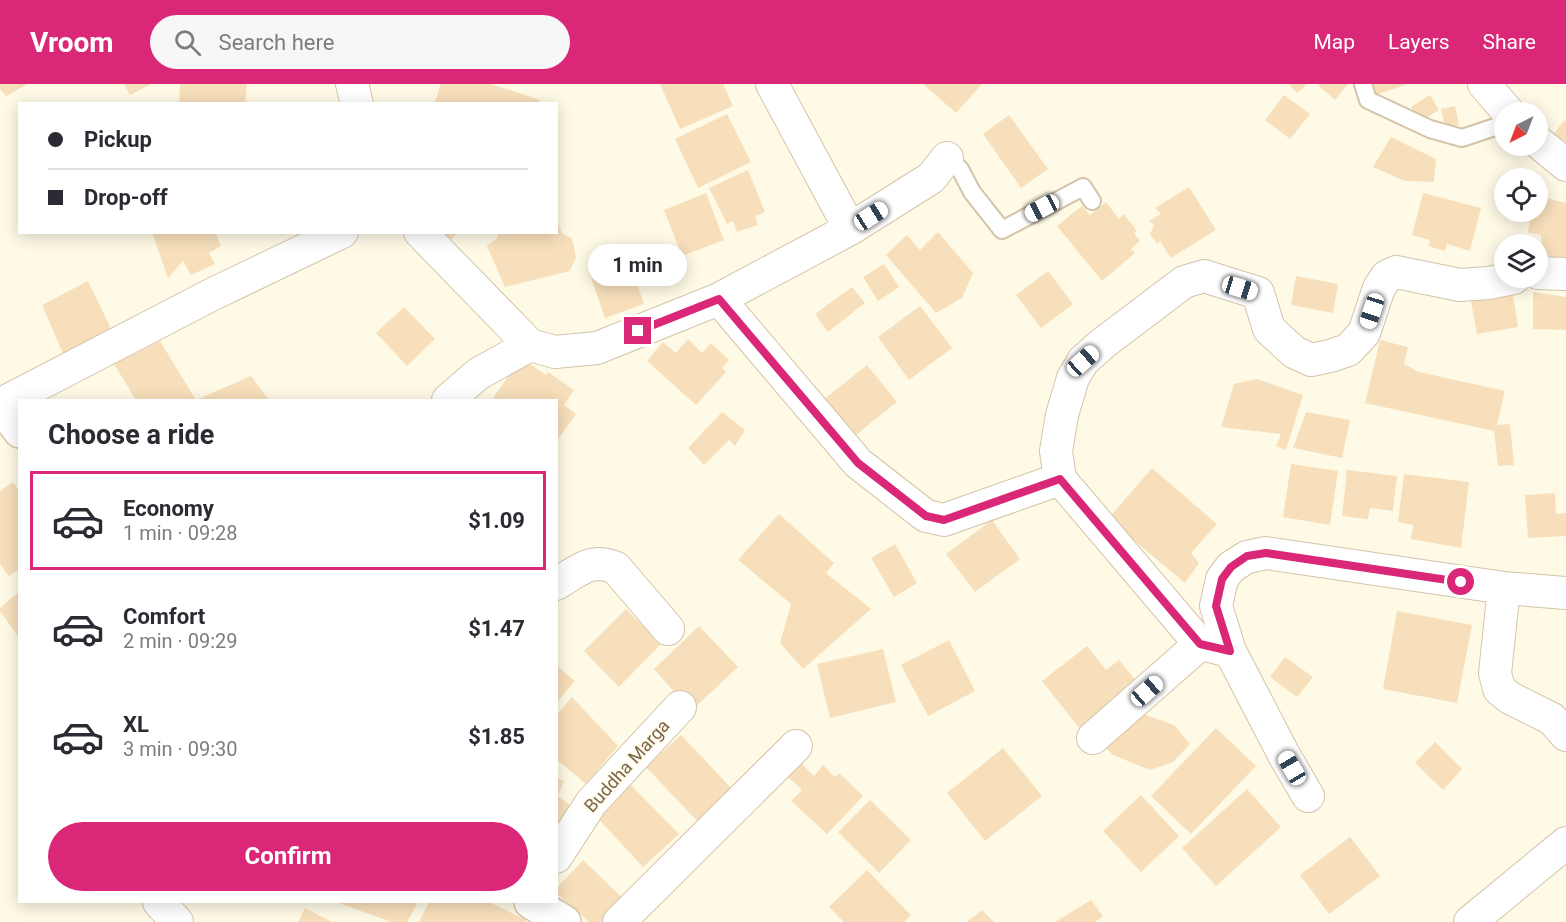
<!DOCTYPE html>
<meta charset="utf-8">
<style>
:root{--surface:#fff;--page:#f7f7f7;--text:#2b2b33;--muted:#7c7c81;--line:#e1e1e2;--accent:#db2777}
body{margin:0;font-family:Roboto,sans-serif;background:var(--page);color:var(--text);height:100vh;display:flex;flex-direction:column;font-size:22px;white-space:nowrap}
*{box-sizing:border-box;margin:0}
p{font-size:20px;color:var(--muted)}
.icon{flex:none;width:33px;height:33px;fill:none;stroke:currentColor;stroke-width:2;stroke-linecap:round;stroke-linejoin:round}
.map{position:relative;flex:1;overflow:hidden}
.drawer{position:absolute;left:18px;top:315px;width:540px;height:504px;display:flex;flex-direction:column;background:var(--surface);border-radius:0px;box-shadow:0 3px 15px #0003}
.drawer>*{flex:none}
.top-card{position:absolute;left:18px;top:18px;width:540px;height:132px;border-radius:0px;box-shadow:0 3px 15px #0003;display:grid;align-content:center;height:132px;padding:0 30px;background:var(--surface)}
.needle{width:39px;rotate:222deg}
.fabs{position:absolute;left:1494px;top:18px;display:grid;gap:12px}
.fabs a{display:grid;place-items:center;width:54px;height:54px;border-radius:50%;background:var(--surface);box-shadow:0 3px 15px #0003;font-size:30px}
.end{position:absolute;width:27px;height:27px;margin:-14px;border:8px solid #db2777;background:#fff;box-shadow:0 0 0 3px #fff}
.from{border-radius:50%}
.bubble{position:absolute;height:42px;border-radius:21px;background:var(--surface);box-shadow:0 3px 15px #0003;font-size:20px;font-weight:700;line-height:42px;text-align:center}
.car{position:absolute;width:18px;height:36px;margin:-18px -9px;border-radius:8px;box-shadow:0 0 4px 2px #0007;background:linear-gradient(#fff 24%,#345 0 40%,#fff 0 76%,#345 0 86%,#fff 0)}
.top-card b{display:flex;align-items:center;gap:21px;height:57px;font-size:22px}
.top-card b+b{border-top:2px solid var(--line)}
.top-card i{width:15px;height:15px;background:var(--text)}
ul{padding:0;list-style:none}
li{display:flex;align-items:center;gap:18px;height:99px;margin:0 12px 9px;padding:0 18px;border:3px solid transparent;border-radius:0px}
li div{flex:1}
li b{display:block;font-size:22px}
li em{font-style:normal;font-weight:700}
li.on{border-color:var(--accent)}
li>.icon{width:54px;height:54px;stroke-width:1.5}
h2{padding:0 30px;font-size:27px;line-height:72px}
.primary-button{display:flex;gap:12px;margin-top:auto;padding:12px 30px}
.primary-button a{flex:1;height:69px;border-radius:36px;background:var(--accent);color:#fff;font-size:24px;font-weight:700;line-height:69px;text-align:center}
header{display:flex;align-items:center;gap:36px;box-sizing:border-box;height:84px;padding:0 30px;background:var(--accent);color:#fff}
header strong{font-size:28px}
nav{display:flex;gap:33px;margin-inline-start:auto;font-size:21px}
.search{width:420px;height:54px;background:var(--page);display:flex;align-items:center;gap:15px;box-sizing:border-box;padding:0 21px;border-radius:33px;color:var(--muted);font-size:22px}
.map>svg:first-child{display:block}
.building{fill:#f7dfbb}
.lines{fill:none;stroke-linecap:round;stroke-linejoin:round}
.lane-casing{stroke:#d3c4aa;stroke-width:20}
.street-casing{stroke:#d3c4aa;stroke-width:34}
.secondary-casing{stroke:#d6c6a7;stroke-width:36}
.lane{stroke:#fff;stroke-width:16}
.street{stroke:#fff;stroke-width:32}
.secondary{stroke:#fff;stroke-width:33}
.route{stroke:#db2777;stroke-width:8}
.labels{text-anchor:middle;stroke-width:4.5;stroke-linejoin:round;paint-order:stroke}
.street-label{font-size:18px;fill:#7c6547;stroke:#fffcef}
</style>
<header>
<strong>Vroom</strong>
<div class="search"><svg class="icon" aria-label="search" viewBox="0 0 24 24"><circle cx="10" cy="10" r="6"/><path d="M15 15l6 6"/></svg>Search here</div>
<nav><a>Map</a><a>Layers</a><a>Share</a></nav>
</header>
<div class="map">
<svg width="1566" height="838" viewBox="0 0 1566 838">
<rect width="100%" height="100%" fill="#fffae6"/>
<path class="building" d="M0 0H28L6 12 0 5Z
M124 0H151L130 11Z
M180 0H247L245 20H179Z
M441 0H491L540 16 538 20H434Z
M660 0H723L733 22 680 45Z
M923 0H982L956 29Z
M1289 0H1307L1297 9Z
M1319 0H1348L1335 16 1318 1Z
M1369 0H1408L1373 12Z
M1284 11 1310 30 1290 55 1265 36Z
M1430 11 1439 26 1420 38 1411 23Z
M1455 22 1459 41 1445 43 1441 25Z
M727 30 751 78 698 104 675 55Z
M1009 31 1048 85 1021 104 983 50Z
M1564 36 1566 38V66L1550 55Z
M1391 53 1436 75 1434 98 1405 97 1373 83Z
M748 86 765 128 755 132 758 141 737 148 733 137 727 140 709 104Z
M1189 103 1216 146 1171 174 1160 157 1157 160 1150 150 1154 141 1149 137 1161 130 1155 124Z
M706 109 724 156 682 172 664 126Z
M1423 109 1481 124 1470 167 1447 160 1445 167 1428 162 1430 156 1412 151Z
M1538 112 1566 119V176L1542 171 1541 151 1528 148 1531 128H1538Z
M1106 118 1119 135 1124 130 1137 147 1134 149 1140 157 1131 165 1135 169 1102 197 1057 142 1082 122 1090 131Z
M557 136 562 149 572 154 576 173 570 187 505 203 487 162 497 154 499 148H556Z
M152 148H215L221 162 209 169 215 180 191 191 183 177 168 194Z
M443 148H458L451 156Z
M938 148 973 189 962 214 936 229 886 171 907 151 920 166Z
M628 174 644 220 605 234 589 188Z
M884 180 899 203 878 217 863 193Z
M1048 187 1073 220 1041 244 1016 211Z
M1296 192 1338 200 1333 229 1291 221Z
M88 197 115 253 65 274 42 221Z
M852 203 865 219 828 248 815 230Z
M1512 204 1518 243 1477 250 1470 212Z
M1533 208 1566 213V246L1533 245Z
M920 222 952 264 909 296 878 253Z
M404 223 435 255 407 282 376 249Z
M688 255 702 269 711 259 729 276 722 284 726 288 696 321 647 277 663 258 676 269Z
M1380 256 1408 263 1404 280 1419 288 1505 307 1497 341 1510 340 1514 381 1498 382 1494 347 1365 319Z
M160 257 196 316H136L114 280Z
M521 274 546 291 548 288 574 306 564 321 576 330 556 358V316H497L493 314Z
M867 281 897 318 852 354 822 317Z
M251 292 269 316H196Z
M1257 295 1303 311 1286 366 1276 362 1281 350 1221 343 1234 300Z
M722 328 745 346 735 362 729 356 704 381 688 364Z
M1306 328 1350 336 1342 374 1293 364Z
M1291 380 1338 387 1330 441 1283 433Z
M1152 384 1217 440 1191 469 1199 479 1185 499 1108 435Z
M1347 386 1397 392 1393 427 1370 424 1368 435 1342 432Z
M1404 390 1469 398 1461 464 1411 455 1413 441 1398 438Z
M13 398 20 408V485L9 492 0 480V407Z
M1555 409 1556 430 1566 429V452L1528 454 1525 411Z
M779 430 834 479 826 489 871 525 803 585 780 559 791 520 738 476Z
M992 436 1020 475 975 508 946 470Z
M895 460 917 499 894 513 871 474Z
M20 507V555L0 527V524Z
M626 525 661 560 619 603 584 567Z
M1397 527 1472 541 1457 619 1383 605Z
M699 542 738 583 691 627 654 585Z
M949 556 975 607 928 632 901 581Z
M1087 562 1106 586 1119 576 1137 598 1080 645 1042 597Z
M883 565 896 618 830 634 817 580Z
M1285 573 1313 593 1297 613 1270 593Z
M556 581 575 597 556 619Z
M572 613 618 662 586 700 556 675V632Z
M1137 628 1174 641 1190 660 1173 678 1150 686 1113 671 1101 659Z
M1216 644 1256 682 1191 750 1151 712Z
M681 651 734 707 700 740 646 683Z
M1435 658 1462 685 1443 706 1415 679Z
M1003 664 1042 712 985 757 947 709Z
M801 679 814 692 823 681 835 693 839 689 863 712 827 750 791 717 802 706 788 693Z
M556 693 564 697 558 712 572 723 556 746Z
M624 694 679 750 643 783 593 729Z
M1247 705 1281 743 1216 802 1182 764Z
M1141 711 1179 752 1141 788 1103 747Z
M870 716 911 756 879 789 838 748Z
M1350 753 1380 792 1329 830 1300 791Z
M583 776 632 823 616 838H589L556 809V805Z
M867 786 911 831 904 838H844L829 823Z
M1091 816 1103 832 1095 838H1055Z
M336 818H418L407 838H391Z
M429 818H489L526 836 525 838H419Z
M305 824 332 838H298Z
M982 826 994 838H967Z"/>
<g class="lines">
<g class="lane-casing">
<path id="lane" d="M1363 0 1368 16 1430 45 1462 54 1504 40
M947 74 960 85 972 108 1002 146 1083 103 1092 117"/>
</g>
<g class="street-casing">
<path id="street" d="M352 0 357 20
M772 0 850 145
M1484 0 1508 28
M1538 58 1566 81
M420 148 530 261 478 290 448 316
M1538 189 1566 190
M719 215 858 379 926 432 944 436 1060 395 1056 367 1062 331 1073 294 1083 277 1102 260 1184 198 1204 192 1258 209 1269 245 1294 268 1311 276 1330 272 1348 266 1364 249 1379 204 1387 192 1396 188 1460 201 1488 199 1514 194
M530 261 555 268 597 264 719 215 850 145 931 94 947 74
M1 320 211 211 342 148
M1060 395 1200 560 1230 567
M556 500C579 487 590 473 616 484L668 545
M1504 504 1495 589 1499 605 1510 614 1552 635 1566 651
M1093 654 1200 560
M1308 712 1284 671 1230 567 1216 522 1222 495 1231 483 1247 473 1266 469 1504 504 1566 509
M556 773 591 719 680 623
M159 818 177 838
M619 838 796 662
M1470 838 1566 759"/>
</g>
<g class="secondary-casing">
<path id="secondary" d="M0 320 20 347
M531 818 564 838"/>
</g>
<use href="#lane" class="lane"/>
<use href="#street" class="street"/>
<use href="#secondary" class="secondary"/>
</g>
<g class="lines">
<path class="route" d="M638 247 719 215 858 379 926 432 944 436 1060 395 1200 560 1230 567 1216 522 1222 495 1231 483 1247 472 1266 469 1461 498"/>
</g>
<g class="labels">
<g class="street-label">
<text transform="translate(627 682) rotate(-48)" y="6">Buddha Marga</text>
</g>
</g>
</svg>
<div class="fabs">
<a><svg class="needle" viewBox="-14 -14 28 28"><path d="M0-13l5 13h-10z" fill="#e53935"/><path d="M0 13l5-13h-10z" fill="#7c7c81"/></svg></a>
<a><svg class="icon" aria-label="locate" viewBox="0 0 24 24"><circle cx="12" cy="12" r="6"/><path d="M12 2v4M12 18v4M2 12h4M18 12h4"/></svg></a>
<a><svg class="icon" aria-label="layers" viewBox="0 0 24 24"><path d="M12 4l9 5-9 5-9-5zM3 14l9 5 9-5"/></svg></a>
</div>
<i class="end from" style="left:1461px;top:498px"></i>
<i class="end" style="left:638px;top:247px"></i>
<div class="bubble" style="left:588px;top:160px;width:99px">1 min</div>
<i class="car" style="left:1042px;top:124px;rotate:242deg"></i>
<i class="car" style="left:871px;top:132px;rotate:58deg"></i>
<i class="car" style="left:1240px;top:204px;rotate:107deg"></i>
<i class="car" style="left:1372px;top:227px;rotate:198deg"></i>
<i class="car" style="left:1083px;top:277px;rotate:48deg"></i>
<i class="car" style="left:1147px;top:607px;rotate:49deg"></i>
<i class="car" style="left:1292px;top:684px;rotate:330deg"></i>
<div class="top-card">
<b><i class="from"></i>Pickup</b>
<b><i></i>Drop-off</b>
</div>
<section class="drawer">
<h2>Choose a ride</h2>
<ul>
<li class="on"><svg class="icon" aria-label="car" viewBox="0 0 24 24"><path d="M5 17H2v-5l4-1 3-4h7l3 4 3 1v5h-3M9 17h6M6 11h13"/><circle cx="7" cy="17" r="2"/><circle cx="17" cy="17" r="2"/></svg><div><b>Economy</b><p>1 min · 09:28</p></div><em>$1.09</em></li>
<li><svg class="icon" aria-label="car" viewBox="0 0 24 24"><path d="M5 17H2v-5l4-1 3-4h7l3 4 3 1v5h-3M9 17h6M6 11h13"/><circle cx="7" cy="17" r="2"/><circle cx="17" cy="17" r="2"/></svg><div><b>Comfort</b><p>2 min · 09:29</p></div><em>$1.47</em></li>
<li><svg class="icon" aria-label="car" viewBox="0 0 24 24"><path d="M5 17H2v-5l4-1 3-4h7l3 4 3 1v5h-3M9 17h6M6 11h13"/><circle cx="7" cy="17" r="2"/><circle cx="17" cy="17" r="2"/></svg><div><b>XL</b><p>3 min · 09:30</p></div><em>$1.85</em></li>
</ul>
<div class="primary-button"><a>Confirm</a></div>
</section>
</div>
